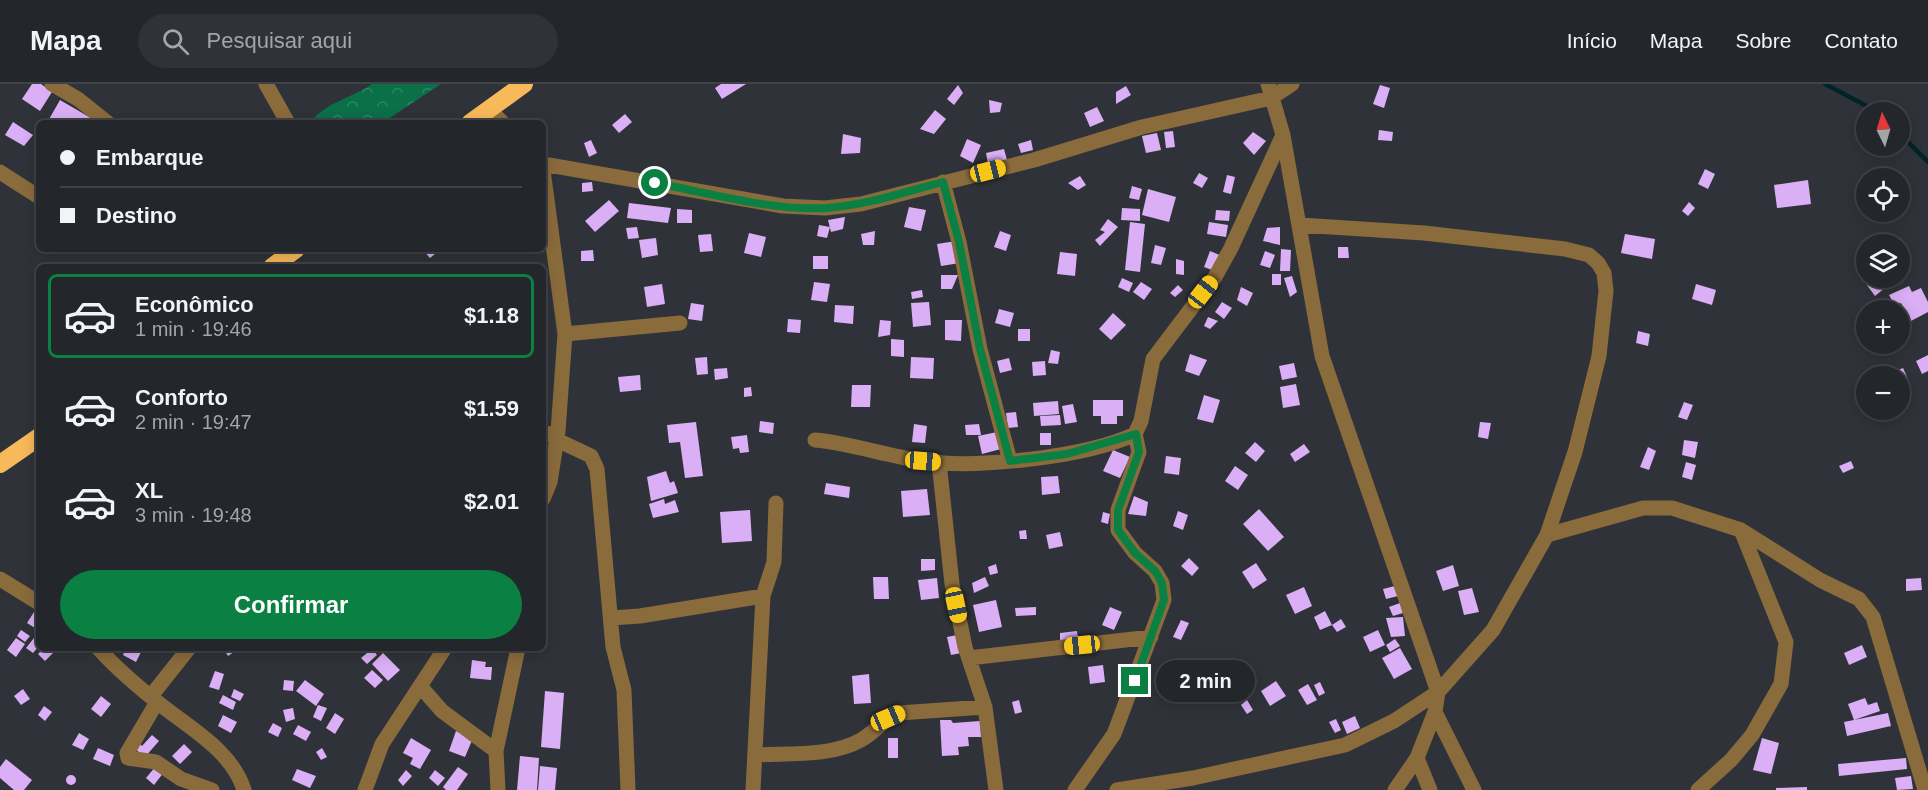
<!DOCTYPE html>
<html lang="pt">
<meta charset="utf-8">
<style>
:root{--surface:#23262b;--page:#2f3237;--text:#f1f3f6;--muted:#a3a5a9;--line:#404347;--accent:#0b8043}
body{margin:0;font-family:Helvetica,sans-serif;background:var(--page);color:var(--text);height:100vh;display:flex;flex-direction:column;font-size:22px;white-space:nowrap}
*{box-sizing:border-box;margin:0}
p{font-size:20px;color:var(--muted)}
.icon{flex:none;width:33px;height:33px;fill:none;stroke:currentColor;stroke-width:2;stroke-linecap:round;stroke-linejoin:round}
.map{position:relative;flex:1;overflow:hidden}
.sheet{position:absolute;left:36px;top:180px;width:510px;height:387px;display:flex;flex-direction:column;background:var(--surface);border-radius:9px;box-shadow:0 3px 15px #0003,0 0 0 2px var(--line)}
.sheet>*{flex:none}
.banner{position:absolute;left:36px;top:36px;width:510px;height:132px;border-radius:9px;box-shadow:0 3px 15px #0003,0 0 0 2px var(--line);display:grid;align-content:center;height:132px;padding:0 24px;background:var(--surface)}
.needle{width:39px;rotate:355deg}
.controls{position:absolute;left:1856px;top:18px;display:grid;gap:12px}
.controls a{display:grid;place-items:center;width:54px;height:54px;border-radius:50%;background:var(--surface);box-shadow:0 3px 15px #0003,0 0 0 2px var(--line);font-size:30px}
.end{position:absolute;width:27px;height:27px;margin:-14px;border:8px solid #0b8043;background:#fff;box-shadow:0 0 0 3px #fff}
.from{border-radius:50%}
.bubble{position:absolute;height:42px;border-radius:21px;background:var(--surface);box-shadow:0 3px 15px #0003,0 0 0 2px var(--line);font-size:20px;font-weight:700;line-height:42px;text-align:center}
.car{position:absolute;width:18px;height:36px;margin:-18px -9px;border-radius:8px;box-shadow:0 0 4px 2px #0007;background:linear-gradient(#f5c518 24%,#345 0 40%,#f5c518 0 76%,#345 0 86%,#f5c518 0)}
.banner b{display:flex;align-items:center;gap:21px;height:57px;font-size:22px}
.banner b+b{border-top:2px solid var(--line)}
.banner i{width:15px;height:15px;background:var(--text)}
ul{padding:10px 0 0;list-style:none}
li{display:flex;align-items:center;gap:18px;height:84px;margin:0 12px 9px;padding:0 12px;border:3px solid transparent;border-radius:9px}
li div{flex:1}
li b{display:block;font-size:22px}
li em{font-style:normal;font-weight:700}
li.current{border-color:var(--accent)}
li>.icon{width:54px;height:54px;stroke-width:1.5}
.button{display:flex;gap:12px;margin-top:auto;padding:12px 24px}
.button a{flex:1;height:69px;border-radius:36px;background:var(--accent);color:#fff;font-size:24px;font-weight:700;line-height:69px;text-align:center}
header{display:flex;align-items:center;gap:36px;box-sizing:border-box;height:84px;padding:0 30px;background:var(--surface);border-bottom:2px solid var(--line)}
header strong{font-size:28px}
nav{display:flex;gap:33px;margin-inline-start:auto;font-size:21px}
.search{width:420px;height:54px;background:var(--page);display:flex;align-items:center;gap:15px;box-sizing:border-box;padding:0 21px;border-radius:33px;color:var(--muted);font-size:22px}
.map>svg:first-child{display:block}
.forest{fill:url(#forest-crowns)}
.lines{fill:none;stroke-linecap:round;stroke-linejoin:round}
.stream{stroke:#002427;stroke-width:4.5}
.building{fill:#daaff5}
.street{stroke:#8a6b3c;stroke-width:15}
.highway{stroke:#f7b959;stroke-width:18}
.route{stroke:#0b8043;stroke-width:8}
</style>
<header>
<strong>Mapa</strong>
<div class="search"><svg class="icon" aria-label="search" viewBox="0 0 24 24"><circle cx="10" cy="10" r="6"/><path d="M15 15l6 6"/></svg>Pesquisar aqui</div>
<nav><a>Início</a><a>Mapa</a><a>Sobre</a><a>Contato</a></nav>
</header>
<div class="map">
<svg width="1928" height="706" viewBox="0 0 1928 706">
<defs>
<pattern id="forest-crowns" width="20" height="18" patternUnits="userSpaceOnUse" patternTransform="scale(1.5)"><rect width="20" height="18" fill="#0a7048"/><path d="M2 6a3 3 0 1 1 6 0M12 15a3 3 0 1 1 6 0" fill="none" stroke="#2e8563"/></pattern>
</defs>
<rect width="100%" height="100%" fill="#2f3339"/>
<path class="forest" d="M372 0H441L382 39H310C326 18 352 14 372 0Z"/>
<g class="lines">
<path class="stream" d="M1825 0 1878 28
M1899 49 1928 78"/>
</g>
<path class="building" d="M32 0H41L52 8 40 27 22 15Z
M721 0H746L722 15 715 4Z
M958 1 963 9 954 21 947 15Z
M1380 1 1390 4 1384 24 1373 20Z
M1126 2 1131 11 1116 20V8Z
M60 16 96 37 95 39 48 37Z
M989 16 1002 19 1000 28 990 29Z
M1097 23 1104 37 1090 43 1084 29Z
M935 26 946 35 934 50 920 45Z
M625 30 632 38 619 49 612 41Z
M13 38 33 51 24 62 5 51Z
M1379 46 1393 48 1392 57 1378 56Z
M1173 47 1175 63 1166 64 1164 48Z
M1253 48 1266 57 1254 71 1243 59Z
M1157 49 1161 66 1146 69 1142 52Z
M843 50 861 54 860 69 841 70Z
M967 55 981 61 973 79 960 72Z
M591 56 597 69 589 73 584 59Z
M1031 56 1033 66 1021 69 1018 60Z
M1004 65 1007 76 988 80 986 69Z
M1705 85 1715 90 1708 105 1698 100Z
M1199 89 1208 94 1202 104 1193 99Z
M1227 91 1235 93 1231 110 1223 108Z
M1080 92 1086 101 1078 106 1068 99Z
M1808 96 1811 120 1777 124 1774 101Z
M592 98 593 107 582 108V99Z
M1132 102 1142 105 1139 116 1129 114Z
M1148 105 1176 113 1169 138 1142 131Z
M609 116 619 127 595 148 585 137Z
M1689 118 1695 124 1688 132 1682 127Z
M629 119 671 124 668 139 627 134Z
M909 123 926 126 921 147 904 143Z
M1122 124 1140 125V137L1121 136Z
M677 125 692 126V139H677Z
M1216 126 1230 127 1229 137 1215 136Z
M845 133 843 145 831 148 828 136Z
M1108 135 1118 143 1100 162 1095 156 1105 148 1100 146Z
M1130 138 1145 140 1140 188 1125 186Z
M1209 138 1228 141 1226 153 1207 150Z
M819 141 830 143 827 154 817 152Z
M637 143 639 154 628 155 626 144Z
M1280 143V161L1263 157 1267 144Z
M875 147 874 161H863L861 150Z
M1000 147 1011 151 1006 167 994 163Z
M749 149 766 153 761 173 744 169Z
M711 150 713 167 700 168 698 151Z
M1625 150 1655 155 1652 175 1621 169Z
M656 154 658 171 642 174 639 156Z
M956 157 960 179 941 182 937 160Z
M1155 161 1166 164 1161 181 1151 179Z
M1338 163H1348L1349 174H1338Z
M422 165H441L430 174Z
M1281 165 1291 166 1290 187H1280Z
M593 166 594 177H581V167Z
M1210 167 1222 172 1212 186 1204 183Z
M1265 167 1275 171 1270 184 1260 181Z
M1060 168 1077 170 1075 192 1057 190Z
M813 172H828V185H813Z
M1176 175 1184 177V191L1176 190Z
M1272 190H1281V201H1272Z
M1866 190V194H1879L1886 203 1875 212 1861 193Z
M941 191H958L952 205H941Z
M1292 192 1297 208 1290 213 1284 194Z
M1122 194 1133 199 1129 208 1118 203Z
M814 198 830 200 827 218 811 216Z
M1141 198 1152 205 1144 216 1133 208Z
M662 200 665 220 647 223 644 203Z
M1696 200 1716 206 1712 221 1692 215Z
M1178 201 1183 206 1175 213 1170 209Z
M1909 202 1912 208 1921 204 1928 218V228L1911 237 1901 219 1895 222 1889 211Z
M1241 203 1253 209 1247 222 1237 216Z
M922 206 923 213 912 215 911 208Z
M929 218 931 241 913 243 911 219Z
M1222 218 1232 224 1224 235 1215 228Z
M691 219 704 221 702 237 688 235Z
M835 221 854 222 853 240 834 238Z
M999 225 1014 229 1010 243 995 239Z
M1113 229 1126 241 1111 256 1099 245Z
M1208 233 1218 237 1210 245 1204 242Z
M788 235 801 236 800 249 787 248Z
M880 236 891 237 890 251 878 253Z
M945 236H962L961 257 945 256Z
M1018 245H1030V257H1018Z
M1638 247 1650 250 1648 262 1636 259Z
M891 255 904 256V273L891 272Z
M1051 266 1060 268 1058 280 1048 279Z
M1190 270 1207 276 1199 292 1185 287Z
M1928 271V287L1922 290 1916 277Z
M707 273 708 290 697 291 695 274Z
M911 273 934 274 933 295 910 294Z
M1009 274 1012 286 1000 289 997 277Z
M1045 277 1046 291 1033 292 1032 278Z
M1294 279 1297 293 1282 296 1279 282Z
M727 284 728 294 715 296 714 285Z
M1903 284 1908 295 1899 299V292H1884Z
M640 291 641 306 620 308 618 293Z
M1296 300 1300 321 1283 324 1280 303Z
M852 301H871L870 323H851Z
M751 303 752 312 744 313V304Z
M1204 311 1220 316 1213 339 1197 335Z
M1093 316H1123V332H1117V340H1101V332H1093Z
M1058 317 1059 330 1034 332 1033 319Z
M1684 318 1693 321 1687 336 1678 333Z
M1073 320 1077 338 1065 340 1062 322Z
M1016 328 1018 343 1008 344 1006 329Z
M1060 331 1061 341 1041 342 1040 332Z
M760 337 774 339 773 350 759 348Z
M696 338 703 392 685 394 680 358 669 359 667 341Z
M1480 338 1491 339 1488 355 1478 353Z
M914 340 927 342 925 359 912 358Z
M979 340 981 351H966L965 341Z
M997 348 1001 365 982 370 978 352Z
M1040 349H1051V361H1040Z
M747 351 749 368 740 369 739 364 733 365 731 353Z
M1684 356 1698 358 1695 374 1682 371Z
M1255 358 1265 367 1256 378 1245 369Z
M1304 360 1310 368 1295 378 1290 370Z
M1648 363 1656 367 1649 386 1640 383Z
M1113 366 1130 373 1120 394 1103 387Z
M1166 372 1181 374 1179 391 1164 389Z
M1851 377 1854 384 1843 389 1839 382Z
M1686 378 1696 381 1692 396 1682 393Z
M1235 382 1248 391 1238 406 1225 397Z
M666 387 670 399 674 397 678 409 651 417 647 393Z
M1058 392 1060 409 1042 411 1041 393Z
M826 399 850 403 849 414 824 410Z
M927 405 930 431 903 433 901 407Z
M1134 412 1148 418 1146 432 1128 430Z
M664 415 665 420 675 416 679 428 653 434 649 420Z
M1259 425 1284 453 1268 467 1243 440Z
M750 426 752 457 722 459 720 428Z
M1178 427 1188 431 1183 446 1173 442Z
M1103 428 1110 430 1108 440 1101 438Z
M1026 446 1027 455H1020L1019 447Z
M1060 448 1063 462 1049 465 1046 451Z
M1189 474 1199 484 1192 492 1181 482Z
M921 475H935V486L921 487Z
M1256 479 1267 496 1253 505 1242 488Z
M996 480 998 489 990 491 988 483Z
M1453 481 1459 502 1443 507 1436 487Z
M873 493H888L889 515H874Z
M985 493 989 502 974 509 972 499Z
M937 494 939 514 921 516 918 496Z
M1921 494 1922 506 1906 507V495Z
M1395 502 1398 512 1386 515 1383 505Z
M1304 503 1312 522 1295 530 1286 511Z
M1472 504 1479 528 1464 531 1458 507Z
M996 516 1002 543 979 548 973 521Z
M1400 519 1403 529 1393 532 1389 523Z
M1036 523V531L1016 532 1015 524Z
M1110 523 1122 528 1114 546 1102 541Z
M1325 527 1332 541 1320 546 1314 533Z
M34 528 39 531 35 544 27 539Z
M1403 533 1405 552 1391 553 1386 534Z
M1341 535 1346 543 1337 548 1332 541Z
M1181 536 1189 539 1181 556 1173 553Z
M21 546 30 552 25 558 17 552Z
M1378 546 1385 561 1370 568 1363 553Z
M1077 547 1078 555 1060 557V549Z
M957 551 961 569 951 571 947 553Z
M16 554 25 560 16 573 7 566Z
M34 554 39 562 33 569 26 564Z
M1395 555 1400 562 1390 568 1386 561Z
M1862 561 1867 573 1849 581 1844 569Z
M44 564 53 569 45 577 38 570Z
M126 564H143L136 578 123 571Z
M223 564H240L228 572Z
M1400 564 1412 585 1394 595 1382 574Z
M372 565 377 571 367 580 361 574Z
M383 569 400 586 388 597 372 580Z
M1225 574 1232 586 1215 596 1207 585Z
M472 576 486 578 485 583H492L491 596 470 594Z
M1103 581 1105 598 1090 600 1088 583Z
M372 586 383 596 375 604 364 594Z
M215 587 224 590 219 606 209 603Z
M869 590 871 619 854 620 852 592Z
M284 596 294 597 293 607 283 606Z
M305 596 324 610 316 622 296 607Z
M1276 597 1286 612 1270 622 1261 607Z
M1320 598 1325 609 1319 612 1314 601Z
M1308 600 1317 616 1307 621 1298 606Z
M23 605 30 615 21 621 14 612Z
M234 605 244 610 240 617 231 613Z
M545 607 564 609 560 665 541 663Z
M223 611 236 618 233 626 219 619Z
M101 612 111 620 101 633 91 625Z
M1865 614 1868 621 1877 618 1880 627 1854 636 1848 620Z
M1019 616 1022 628 1015 630 1012 618Z
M1247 616 1253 626 1247 630 1241 621Z
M318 621 327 624 321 637 313 633Z
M44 622 52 628 45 637 38 631Z
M293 624 295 635 286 638 283 626Z
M335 629 344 635 335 650 326 644Z
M1888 629 1891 642 1847 652 1844 638Z
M223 631 237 638 231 649 218 642Z
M1355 632 1360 644 1347 650 1342 638Z
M1336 635 1341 646 1335 649 1329 638Z
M940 636H951L953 639 980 637 981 653H968L969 662 958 663 959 671 942 672Z
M273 639 282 644 278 653 268 648Z
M298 641 311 648 306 657 293 650Z
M456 647 473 654 465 673 449 667Z
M79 649 89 655 83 666 72 661Z
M152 651 159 657 145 673 135 665 140 660 142 662Z
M411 654 431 666 420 685 410 680 413 674 403 669Z
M888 654H898V674H888Z
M1762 654 1779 659 1771 690 1753 686Z
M184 660 192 668 180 680 172 672Z
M98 664 114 671 110 682 93 675Z
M322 664 327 673 321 676 316 668Z
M520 672 539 674 537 706H517Z
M1906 674 1907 685 1839 692 1838 680Z
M6 675 32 696 24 706H14L0 694V683Z
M156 682 164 688 154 701 146 694Z
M540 682 557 684 555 706H538Z
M458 683 468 690 457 706H446L443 703Z
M297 685 316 692 310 704 292 696Z
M406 686 412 692 403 702 398 696Z
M435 686 445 694 438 702 429 694Z
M66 696a5 5 0 1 1 10 0a5 5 0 1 1-10 0Z
M1911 692 1913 705 1897 706 1895 694Z
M1807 703V706H1776V704Z"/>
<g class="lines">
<path class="street" d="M52 0 78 15 108 39
M266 0 288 39
M1268 0 1283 51 1322 272 1438 608 1435 628 1417 674 1430 706
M489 25 503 39
M543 80 783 122 825 124 861 120 1034 76 1142 43 1271 14 1292 0
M543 86 565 250 558 347 550 398 543 415
M0 88 39 113
M943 98 959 158 980 265 1010 377
M565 250 680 239
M543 352 558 347
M557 356 591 372 597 385 613 563 624 606 628 706
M815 356C851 359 886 372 923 377 976 385 1087 373 1135 350L1141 337 1153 275 1215 193 1231 164 1283 51
M939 378 952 500 965 563 985 623 996 706
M1547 451 1643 424H1672L1741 446 1820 496 1859 515 1873 533 1925 706
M0 495 39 519
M763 512 774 478 776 419
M611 534 640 532 763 512 753 706
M98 564C117 585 138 603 161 621 191 645 232 667 244 706
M969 574 1151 553
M420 602 442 627 496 667
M151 612 189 564
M157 618 127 669 128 674 156 678 181 695 212 706
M1435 628 1474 706
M755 671C788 669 831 673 861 656 875 648 884 635 899 629L985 623
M365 706 382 660 445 564
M498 706 496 667 518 564
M1075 706 1114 650 1164 516 1162 499 1155 487 1135 469 1118 446V426L1139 368 1135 350
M1117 706 1193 694 1345 661 1394 637 1438 608 1493 546 1547 451 1575 368 1599 272 1606 207 1604 189 1598 179 1589 171 1565 165 1424 149 1300 141
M1395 706 1417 674
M1698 706 1731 676 1752 651 1781 600 1786 558 1741 446"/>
<path class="highway" d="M470 39 524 0
M272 183 296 165
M0 380 39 353"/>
</g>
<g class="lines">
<path class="route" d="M655 99C710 109 770 127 827 124 867 121 905 108 943 98L959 158 980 265 1010 377 1067 370 1136 350 1139 368 1118 426V446L1135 469 1155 487 1162 499 1164 516 1135 597"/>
</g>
</svg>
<div class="controls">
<a><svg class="needle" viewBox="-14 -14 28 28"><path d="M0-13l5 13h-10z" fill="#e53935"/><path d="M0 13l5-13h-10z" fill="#a3a5a9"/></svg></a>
<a><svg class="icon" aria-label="locate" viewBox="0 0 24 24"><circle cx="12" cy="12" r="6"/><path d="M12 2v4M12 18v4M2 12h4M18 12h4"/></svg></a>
<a><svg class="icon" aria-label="layers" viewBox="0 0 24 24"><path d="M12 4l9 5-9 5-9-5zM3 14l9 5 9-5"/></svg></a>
<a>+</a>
<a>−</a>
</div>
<i class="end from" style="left:655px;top:99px"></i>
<i class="end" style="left:1135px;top:597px"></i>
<div class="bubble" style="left:1156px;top:576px;width:99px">2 min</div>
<i class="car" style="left:988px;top:87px;rotate:76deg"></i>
<i class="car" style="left:1203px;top:208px;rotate:38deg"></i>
<i class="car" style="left:923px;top:377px;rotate:94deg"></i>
<i class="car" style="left:956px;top:521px;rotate:168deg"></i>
<i class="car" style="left:1082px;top:561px;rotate:264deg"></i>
<i class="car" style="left:888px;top:634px;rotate:67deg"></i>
<div class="banner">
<b><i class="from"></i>Embarque</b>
<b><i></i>Destino</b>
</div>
<section class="sheet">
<ul>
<li class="current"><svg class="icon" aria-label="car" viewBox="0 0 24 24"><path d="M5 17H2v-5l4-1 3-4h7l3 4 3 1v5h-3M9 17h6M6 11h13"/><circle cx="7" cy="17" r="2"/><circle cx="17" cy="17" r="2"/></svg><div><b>Econômico</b><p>1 min · 19:46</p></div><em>$1.18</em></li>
<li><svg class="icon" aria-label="car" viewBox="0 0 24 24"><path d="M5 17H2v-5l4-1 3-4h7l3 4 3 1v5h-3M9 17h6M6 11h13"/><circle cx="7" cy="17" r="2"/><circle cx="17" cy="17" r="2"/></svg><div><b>Conforto</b><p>2 min · 19:47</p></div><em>$1.59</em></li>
<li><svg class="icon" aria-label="car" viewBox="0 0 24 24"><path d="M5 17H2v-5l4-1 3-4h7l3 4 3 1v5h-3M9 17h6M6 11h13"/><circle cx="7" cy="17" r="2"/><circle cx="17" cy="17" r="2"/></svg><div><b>XL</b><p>3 min · 19:48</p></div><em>$2.01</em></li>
</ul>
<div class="button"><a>Confirmar</a></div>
</section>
</div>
